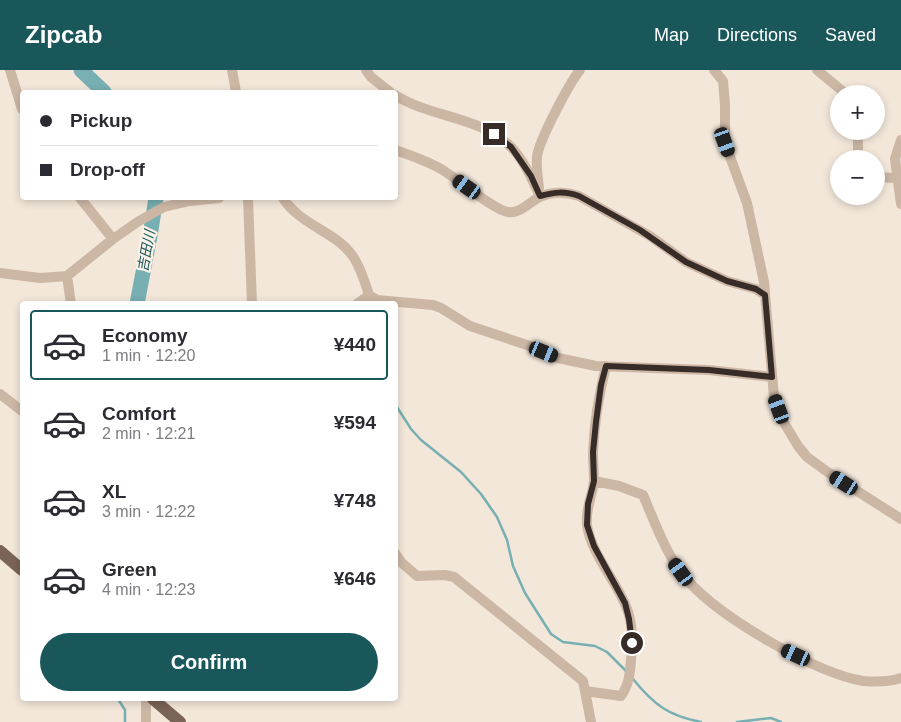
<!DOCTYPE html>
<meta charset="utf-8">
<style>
:root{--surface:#fff;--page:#f7f7f7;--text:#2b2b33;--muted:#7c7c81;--line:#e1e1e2;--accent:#1a575b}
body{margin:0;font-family:Arial,"Noto Sans JP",sans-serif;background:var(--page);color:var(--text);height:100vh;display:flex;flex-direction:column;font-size:19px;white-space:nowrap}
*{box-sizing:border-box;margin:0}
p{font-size:16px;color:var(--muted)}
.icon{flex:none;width:28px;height:28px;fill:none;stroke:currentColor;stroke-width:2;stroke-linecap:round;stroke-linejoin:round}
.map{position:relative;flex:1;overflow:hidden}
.drawer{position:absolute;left:20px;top:231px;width:378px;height:400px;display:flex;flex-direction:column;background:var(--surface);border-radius:5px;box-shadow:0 2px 8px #0003}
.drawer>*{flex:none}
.top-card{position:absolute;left:20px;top:20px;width:378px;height:110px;border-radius:5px;box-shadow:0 2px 8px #0003;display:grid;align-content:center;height:110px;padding:0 20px;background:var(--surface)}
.fabs{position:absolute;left:830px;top:15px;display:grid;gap:10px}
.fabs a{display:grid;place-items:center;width:55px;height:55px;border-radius:50%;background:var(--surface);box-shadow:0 2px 8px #0003;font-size:25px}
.end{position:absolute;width:22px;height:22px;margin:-11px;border:6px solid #372c27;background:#fff;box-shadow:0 0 0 2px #fff}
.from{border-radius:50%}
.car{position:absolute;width:15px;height:30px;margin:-15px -8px;border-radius:6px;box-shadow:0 0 4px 1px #0007;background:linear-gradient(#222 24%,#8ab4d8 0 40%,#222 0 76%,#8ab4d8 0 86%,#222 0)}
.top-card b{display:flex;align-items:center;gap:18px;height:48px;font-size:19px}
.top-card b+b{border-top:1px solid var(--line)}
.top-card i{width:12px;height:12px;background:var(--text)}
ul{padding:9px 0 0;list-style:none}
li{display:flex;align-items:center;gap:15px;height:70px;margin:0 10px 8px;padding:0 10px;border:2px solid transparent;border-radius:5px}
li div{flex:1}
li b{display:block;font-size:19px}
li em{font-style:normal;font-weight:800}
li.on{border-color:var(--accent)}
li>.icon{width:45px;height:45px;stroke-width:1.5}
.primary-button{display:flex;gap:10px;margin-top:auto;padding:10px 20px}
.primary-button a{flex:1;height:58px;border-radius:30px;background:var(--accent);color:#fff;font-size:20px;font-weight:800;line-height:58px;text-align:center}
header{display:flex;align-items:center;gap:30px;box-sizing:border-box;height:70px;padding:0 25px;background:var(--accent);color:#fff}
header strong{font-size:24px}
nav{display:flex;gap:28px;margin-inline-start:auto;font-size:18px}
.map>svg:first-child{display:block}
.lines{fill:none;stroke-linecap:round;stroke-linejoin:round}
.stream{stroke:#77afb2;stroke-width:2.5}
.river{stroke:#77afb2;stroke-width:15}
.minor{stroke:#ccb7a5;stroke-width:10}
.major{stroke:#7a6357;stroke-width:12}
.route{stroke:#372c27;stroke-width:6}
.labels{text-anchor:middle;stroke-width:4.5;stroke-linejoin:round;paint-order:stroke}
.water-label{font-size:14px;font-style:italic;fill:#1a575b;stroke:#faf1e7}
</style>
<header>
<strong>Zipcab</strong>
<nav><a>Map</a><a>Directions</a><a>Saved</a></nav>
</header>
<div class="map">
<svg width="901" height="652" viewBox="0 0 901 652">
<rect width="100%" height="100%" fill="#f3e7da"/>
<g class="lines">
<path class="stream" d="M395 334 411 359 421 370 461 402 481 424 497 447 507 470 513 496 525 523 551 564 563 572 595 576 607 582 626 601
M633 609C654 635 669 646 701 652
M118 629 125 640V652
M737 652 771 648 781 652"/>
<path class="river" d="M81 0 104 22
M137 234 150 166 156 128"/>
<path class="minor" d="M10 0 22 39
M232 0 236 22
M366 0 371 7 390 22
M714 0 723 11 725 35V73L747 133 764 212 774 327 783 351 798 376 807 387 829 403 901 449
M817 0 846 24
M395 25C431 48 480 46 511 77 524 90 532 110 540 126
M858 61V89
M901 70 895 89 901 134
M395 80C410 85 427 91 441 99 457 108 493 140 508 142 521 144 531 130 542 126 555 121 566 122 579 126L650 166 686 192 727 211 756 219 765 225
M876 107 896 108 901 106
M539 118C538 108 536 97 537 87 538 72 570 12 580 0
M80 128 113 169
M248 128 252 234
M283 128C300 155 336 162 352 185 360 196 365 212 369 225L377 230 433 235 441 238 470 256 530 276 558 288 596 296 709 300 772 307
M0 203 40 208 67 206 113 169 139 151 164 137 190 131 219 128
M67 206 71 234
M357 234 369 225
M0 324 22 341
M594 411 619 416 643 425C656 455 667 488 689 512 722 548 815 603 863 611 875 612 889 612 901 608
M395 483 402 493 417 506 445 505 454 507 583 611 591 652
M585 621 621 626C629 615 630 603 631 590 633 572 633 551 625 534 614 508 591 483 587 455 585 438 593 425 594 410 594 401 593 392 593 383 594 355 599 324 606 296
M146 629V652"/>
<path class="major" d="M0 481 22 500
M153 629 180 652"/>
</g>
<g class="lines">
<path class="route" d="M494 64 511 77 531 106 540 126C555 122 564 121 579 126L640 160 686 192 727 211 756 219 765 225 772 307 709 300 606 296 601 315 596 352 593 382 594 411 588 434 587 455 594 476 625 533 629 549 632 573"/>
</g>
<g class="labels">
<g class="water-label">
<text transform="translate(146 181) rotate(-80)" y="5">吉田川</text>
</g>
</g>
</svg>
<div class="fabs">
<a>+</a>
<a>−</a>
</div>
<i class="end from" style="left:632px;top:573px"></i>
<i class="end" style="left:494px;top:64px"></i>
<i class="car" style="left:725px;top:72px;rotate:160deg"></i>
<i class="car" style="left:467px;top:117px;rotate:305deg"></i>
<i class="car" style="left:544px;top:282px;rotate:112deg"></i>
<i class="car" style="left:779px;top:339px;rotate:340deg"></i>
<i class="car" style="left:844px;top:413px;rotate:302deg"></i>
<i class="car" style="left:681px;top:502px;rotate:324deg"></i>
<i class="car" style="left:796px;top:585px;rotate:295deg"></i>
<div class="top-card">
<b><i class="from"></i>Pickup</b>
<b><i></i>Drop-off</b>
</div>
<section class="drawer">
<ul>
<li class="on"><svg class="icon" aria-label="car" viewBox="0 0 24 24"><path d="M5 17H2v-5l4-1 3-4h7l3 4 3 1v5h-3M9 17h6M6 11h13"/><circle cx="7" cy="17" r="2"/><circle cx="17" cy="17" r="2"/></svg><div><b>Economy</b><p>1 min · 12:20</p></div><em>¥440</em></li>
<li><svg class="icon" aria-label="car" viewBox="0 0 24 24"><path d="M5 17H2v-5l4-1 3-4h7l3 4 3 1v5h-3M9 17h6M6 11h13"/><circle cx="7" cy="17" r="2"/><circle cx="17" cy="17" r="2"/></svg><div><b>Comfort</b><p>2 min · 12:21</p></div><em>¥594</em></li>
<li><svg class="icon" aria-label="car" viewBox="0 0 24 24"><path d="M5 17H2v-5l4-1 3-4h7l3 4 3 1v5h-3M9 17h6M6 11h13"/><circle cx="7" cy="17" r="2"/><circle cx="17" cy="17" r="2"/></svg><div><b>XL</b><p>3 min · 12:22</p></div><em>¥748</em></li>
<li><svg class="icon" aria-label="car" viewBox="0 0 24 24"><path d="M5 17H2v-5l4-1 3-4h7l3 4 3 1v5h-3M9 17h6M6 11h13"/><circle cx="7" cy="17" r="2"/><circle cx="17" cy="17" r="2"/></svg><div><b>Green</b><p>4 min · 12:23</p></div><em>¥646</em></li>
</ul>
<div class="primary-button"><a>Confirm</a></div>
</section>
</div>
